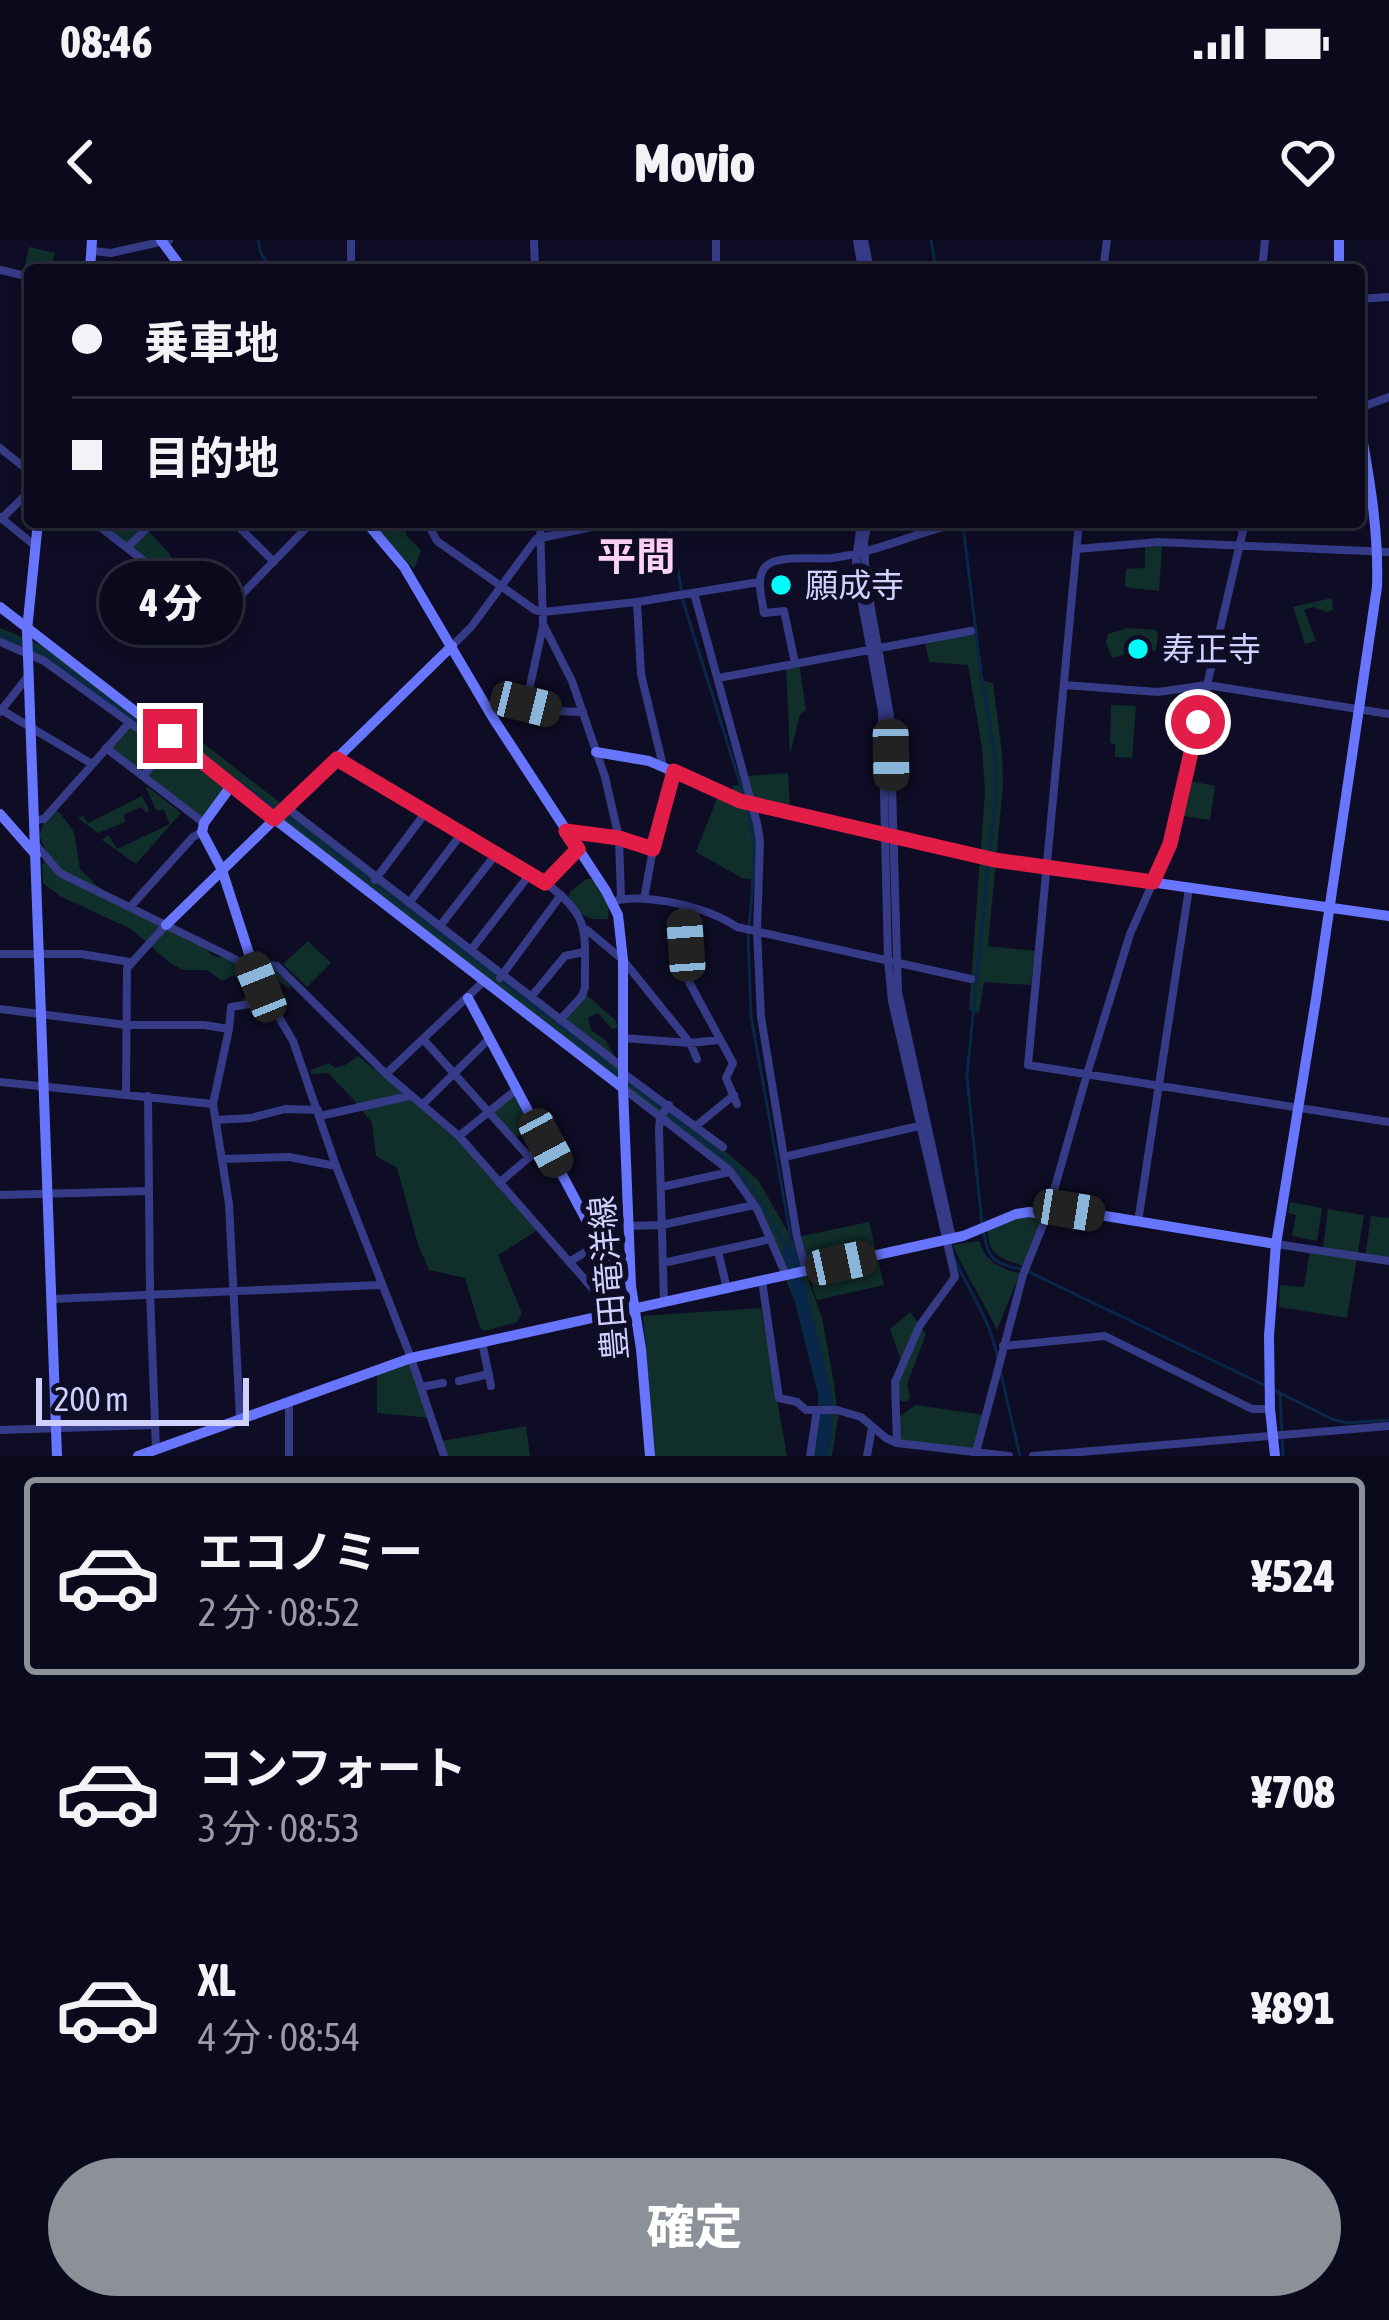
<!DOCTYPE html>
<html lang="ja">
<meta charset="utf-8">
<style>
:root{--surface:#0a0a1c;--page:#131325;--text:#f1f3f6;--muted:#999aa3;--line:#2a2b3b;--accent:#8c9099}
body{margin:0;font-family:"Asap Condensed","Noto Sans JP",sans-serif;background:var(--page);color:var(--text);height:100vh;display:flex;flex-direction:column;font-size:45px;white-space:nowrap}
*{box-sizing:border-box;margin:0}
p{font-size:39px;color:var(--muted)}
.icon{flex:none;width:66px;height:66px;fill:none;stroke:currentColor;stroke-width:2;stroke-linecap:round;stroke-linejoin:round}
.map{position:relative;height:1216px;overflow:hidden}
.sheet{display:flex;flex-direction:column;background:var(--surface);flex:1}
.sheet>*{flex:none}
.banner{position:absolute;left:24px;top:24px;width:1341px;height:264px;border-radius:12px;box-shadow:0 6px 18px #0003,0 0 0 3px var(--line);display:grid;align-content:center;height:264px;padding:0 48px;background:var(--surface)}
.scale{position:absolute;left:36px;bottom:30px;width:213px;box-sizing:border-box;padding-left:12px;border:6px solid #d1d1ff;border-top:0;font-size:33px;line-height:42px;white-space:nowrap;color:#d1d1ff;-webkit-text-stroke:9px #0e0d25;paint-order:stroke}
.end{position:absolute;width:54px;height:54px;margin:-27px;border:15px solid #e11d48;background:#fff;box-shadow:0 0 0 6px #fff}
.from{border-radius:50%}
.bubble{position:absolute;height:84px;border-radius:42px;background:var(--surface);box-shadow:0 6px 18px #0003,0 0 0 3px var(--line);font-size:39px;font-weight:800;line-height:84px;text-align:center}
.car{position:absolute;width:36px;height:72px;margin:-36px -18px;border-radius:15px;box-shadow:0 0 9px 3px #0007;background:linear-gradient(#222 24%,#8ab4d8 0 40%,#222 0 76%,#8ab4d8 0 86%,#222 0)}
.banner b{display:flex;align-items:center;gap:42px;height:114px;font-size:45px}
.banner b+b{border-top:3px solid var(--line)}
.banner i{width:30px;height:30px;background:var(--text)}
ul{padding:21px 0 0;list-style:none}
li{display:flex;align-items:center;gap:36px;height:198px;margin:0 24px 18px;padding:0 24px;border:6px solid transparent;border-radius:12px}
li div{flex:1}
li b{display:block;font-size:45px}
li em{font-style:normal;font-weight:800}
li.active{border-color:var(--accent)}
li>.icon{width:108px;height:108px;stroke-width:1.5}
.action{display:flex;gap:24px;margin-top:auto;padding:24px 48px}
.action a{flex:1;height:138px;border-radius:72px;background:var(--accent);color:#fff;font-size:48px;font-weight:800;line-height:138px;text-align:center}
.status{display:flex;justify-content:space-between;align-items:center;height:84px;padding:0 60px;background:var(--surface);direction:ltr}
.status svg{height:33px;fill:currentColor}
header{display:flex;justify-content:space-between;align-items:center;height:156px;padding:0 48px;background:var(--surface);font-size:54px;font-weight:800}
.map>svg:first-child{display:block}
.green{fill:#102f2b}
.lines{fill:none;stroke-linecap:round;stroke-linejoin:round}
.stream{stroke:#082749;stroke-width:3}
.river{stroke:#082749;stroke-width:14}
.street{stroke:#353b87;stroke-width:8}
.secondary{stroke:#6876ff;stroke-width:10}
.route{stroke:#e11d48;stroke-width:15}
.poi-dot{fill:#00fcf8;stroke:#0e0d25;stroke-width:4.5}
.labels{text-anchor:middle;stroke-width:12;stroke-linejoin:round;paint-order:stroke}
.poi-label{font-size:33px;fill:#d1d1ff;stroke:#0e0d25;text-anchor:start}
.street-label{font-size:33px;fill:#d1d1ff;stroke:#0e0d25}
.quarter-label{font-size:39px;font-weight:bold;fill:#ffd3f4;stroke:#0e0d25}
</style>
<div class="status"><b>08:46</b><svg viewBox="0 0 49 12"><path d="M0 12V9h3v3zM5 12V6h3v6zM10 12V3h3v9zM15 12V0h3v12zM26 1h20v11H26zM47 4h2v5h-2z"/></svg></div>
<header><svg class="icon" aria-label="back" viewBox="0 0 24 24"><path d="M15 5l-7 7 7 7"/></svg>Movio<svg class="icon" aria-label="heart" viewBox="0 0 24 24"><path d="M12 20l-8-8c-3-5 5-10 8-4 3-6 11-1 8 4z"/></svg></header>
<div class="map">
<svg width="1389" height="1216" viewBox="0 0 1389 1216">
<rect width="100%" height="100%" fill="#0e0d25"/>
<path class="green" d="M29 7 55 13 51 30H30V36L23 33Z
M94 282H140L168 312 184 336 216 326 190 353Z
M372 282H405L406 295 421 310 414 329C400 313 381 301 372 282Z
M1162 306 1159 351 1125 347 1126 329 1145 328V307Z
M1332 358 1333 370 1327 372 1313 367 1304 370 1316 401 1305 404 1293 367Z
M0 388 41 405 162 491 199 500 567 785 566 778 586 754 616 781 618 788 612 789 598 773 588 778 591 790 605 800 615 817 602 812 699 888 758 940 797 1008 822 1078 834 1143 838 1177 832 1216H811L819 1156 807 1093 765 985 727 929 232 547 204 583 110 508 129 486 44 421 0 402Z
M1128 388 1156 390 1158 396 1156 410 1153 412 1149 409 1148 404 1146 405 1140 398 1135 396 1125 409 1126 414 1112 418 1106 403 1108 394Z
M971 391 976 396 980 440 993 443 1002 513 1003 545 988 706 1035 711 1031 745 984 742 979 773 969 770 985 551 982 508 968 425 929 422 925 402Z
M799 423 806 470 800 474 790 514 786 425Z
M1111 465 1136 466 1132 518 1115 517V504L1110 503Z
M788 533 790 572 753 562 760 601 758 640 742 638 696 612 719 553H734L732 546 747 544 746 536Z
M1185 540 1215 546 1210 580 1176 575Z
M148 547 181 573 136 624 102 600 108 595 117 609 170 584 164 570H156L146 548Z
M142 556 149 570 146 573 142 567 124 574 125 582 98 593 78 578 83 576 88 583Z
M54 570 61 574 74 592 80 629 117 665 139 670 199 701 213 716 273 726 291 747 289 748 264 733 258 744 267 760 240 763 248 754 234 735 222 741 207 730H183L169 722 131 689 60 656 43 643 42 626 48 616 39 595 45 580Z
M587 639H598L609 664 608 679C587 681 580 675 568 657L571 651Z
M308 701 331 723 307 747 283 724Z
M358 816 459 896 527 975 536 991 498 1015 522 1073 517 1082 485 1091 480 1088 465 1038 429 1030 418 1004 397 928 376 916 372 883 353 859 328 833 311 834V830L329 823 335 828 345 825Z
M518 848 535 881 514 900 491 870Z
M1290 962 1322 968 1317 1001 1292 996 1296 975 1288 973Z
M1328 969 1364 975 1347 1078 1279 1067 1280 1045 1304 1047 1310 1009 1323 1008Z
M1371 976 1389 978V1021L1365 1018Z
M1021 977 1043 979 1026 1027C1005 1020 987 1016 988 990Z
M869 982 884 1045 817 1060 797 997Z
M979 1001C987 1022 999 1029 1020 1033L997 1090C983 1060 965 1034 953 1005Z
M761 1068 787 1216H655L643 1076Z
M910 1072 926 1094 907 1144 910 1156 907 1162 894 1159 902 1124 890 1089Z
M411 1118 431 1178 377 1173V1129Z
M915 1165 985 1175 977 1210 897 1203 898 1178Z
M526 1186 530 1216H448L442 1201Z"/>
<g class="lines">
<path class="stream" d="M258 0 260 11 271 30
M931 0 936 30
M670 282 683 361 743 553
M963 285 981 433 995 518V567L989 615
M861 313 863 346
M0 394 44 413 165 503H169
M184 503 278 570
M747 568C758 607 753 645 749 685
M286 576 564 789 619 835
M748 694 751 776 790 993V1011
M627 841 733 924 756 954 790 1013
M982 985 967 836 988 624
M984 994C988 1021 996 1023 1020 1029
M954 1018C971 1055 989 1077 998 1119
M1029 1032 1264 1145
M1001 1134 1020 1216
M1272 1149 1332 1179 1346 1183 1389 1180
M1280 1155 1283 1216"/>
<path class="river" d="M790 1013 825 1154 827 1173 822 1216"/>
<path class="street" d="M534 0 535 30
M857 0 862 30
M864 0 870 30
M92 11 111 13 169 0
M0 30 30 37
M351 30V0
M716 30V0
M1103 30 1107 0
M1262 30 1265 0
M1359 59 1389 57
M1359 168 1389 157
M0 208 30 232
M0 277 34 305
M1 279 30 251
M94 282 218 379 312 282
M234 282 274 322
M427 282 437 301 535 370 543 372 637 362 759 342
M540 282 543 384 572 441 605 537 619 598 621 658
M861 282 856 321 858 342 882 471 888 720 892 761 955 1037 920 1085 895 1142 897 1203
M868 282 864 302 866 340 890 476 898 752 952 998
M1079 282 1028 825 1389 882
M127 308 153 282
M1077 309 1158 302 1389 312
M694 353 757 583 760 601 757 691 761 777 797 997 806 1030
M637 363 641 434 663 526
M543 386 526 464 556 471 583 472
M0 402 44 421 166 509
M452 406 472 386 536 299 615 282
M795 423 784 371 764 373C762 359 755 337 766 326 778 314 816 320 832 318 876 313 919 291 963 282
M718 438 971 391
M1064 445 1158 452 1207 445 1389 474
M0 469 92 524
M0 472 28 436
M106 508 204 583
M337 519 547 644C593 678 584 694 585 747L582 756 560 780
M143 536 169 505
M286 567 622 827
M34 580 44 579 129 483
M568 591 619 598 653 609
M37 606 60 633 239 721 277 726 386 834 459 896 600 1057 603 1074
M375 640 426 572
M545 643 579 609
M644 659 653 609 674 532
M618 660C651 654 709 668 737 687L971 739
M409 663 462 593
M131 666 193 597 202 592
M683 667 689 742 733 823 726 838 737 864
M440 686 496 614
M587 690 623 720 690 803 697 819
M471 710 530 634
M0 714H81L130 722
M252 724 261 747 293 801 336 926 411 1118 444 1216
M500 738 561 655
M531 757 565 716 584 712
M0 769 126 785H204L229 789
M623 798 690 803 720 800
M423 799 529 917
M623 833 723 907
M386 834 483 742
M0 842 213 864
M623 848 730 931 757 969 786 1035
M126 853 127 728 166 685
M148 856 150 1052 156 1210
M422 865 489 799
M320 876 409 856
M216 880 251 878 285 869 318 870
M696 886 734 855
M459 896 517 849
M784 917 919 886
M222 919 289 917 336 926
M499 943 545 904
M661 947 730 932
M0 955 148 951
M1138 982 1189 648
M629 986 662 985 754 965
M1276 1004 1389 1021
M718 1011 727 1049
M569 1022 599 1004
M663 1023 771 999
M762 1041 779 1158 797 1162 806 1170H837L861 1177 886 1198 897 1203 1009 1216
M52 1059 380 1045
M664 1062 659 891 660 877 669 865
M482 1102 491 1146
M1003 1106 1105 1096 1252 1169H1270
M459 1141 489 1134
M421 1147 443 1143
M240 1179 229 964 213 864 229 789 231 767 269 761
M0 1190 155 1185
M289 1216V1163
M810 1216 817 1170
M867 1216 872 1188
M975 1216 1023 1035 1047 975 1087 834 1130 694 1170 604 1245 282
M1033 1216 1389 1186"/>
<path class="secondary" d="M161 0 183 30
M1339 0V30
M90 30 92 0
M38 282 27 390 57 1216
M366 282 404 327 493 478 606 651 618 675 623 720V848L631 1046 641 1109 650 1216
M0 367 623 848
M596 512 649 521 738 560 995 620 1389 676
M231 546 204 583 202 592 222 630 252 723
M0 574 36 615
M166 685 452 406
M468 758 616 1036 631 1046
M138 1216 411 1118 963 996 1016 974 1029 972 1047 975 1059 970H1069L1276 1004
M1275 1216 1270 1169 1269 1096 1276 1004 1316 759 1377 347C1379 290 1369 236 1359 180"/>
</g>
<g class="lines">
<path class="route" d="M170 496 274 579 337 519 545 643 578 609 566 591 619 598 653 609 674 531 740 561 995 620 1153 642 1170 604 1198 482"/>
</g>
<g class="poi-dot">
<circle cx="781" cy="345" r="12"/>
<circle cx="1138" cy="409" r="12"/>
</g>
<g class="labels">
<g class="poi-label">
<text x="805" y="357">願成寺</text>
<text x="1162" y="421">寿正寺</text>
</g>
<g class="street-label">
<text transform="translate(608 1038) rotate(-95)" y="12">豊田竜洋線</text>
</g>
<g class="quarter-label">
<text x="636" y="330">平間</text>
</g>
</g>
</svg>
<div class="scale">200 m</div>
<i class="end from" style="left:1198px;top:482px"></i>
<i class="end" style="left:170px;top:496px"></i>
<div class="bubble" style="left:99px;top:321px;width:144px">4 分</div>
<i class="car" style="left:526px;top:464px;rotate:104deg"></i>
<i class="car" style="left:891px;top:515px;rotate:179deg"></i>
<i class="car" style="left:686px;top:705px;rotate:356deg"></i>
<i class="car" style="left:261px;top:747px;rotate:338deg"></i>
<i class="car" style="left:546px;top:903px;rotate:152deg"></i>
<i class="car" style="left:1069px;top:970px;rotate:99deg"></i>
<i class="car" style="left:841px;top:1023px;rotate:78deg"></i>
<div class="banner">
<b><i class="from"></i>乗車地</b>
<b><i></i>目的地</b>
</div>
</div>
<section class="sheet">
<ul>
<li class="active"><svg class="icon" aria-label="car" viewBox="0 0 24 24"><path d="M5 17H2v-5l4-1 3-4h7l3 4 3 1v5h-3M9 17h6M6 11h13"/><circle cx="7" cy="17" r="2"/><circle cx="17" cy="17" r="2"/></svg><div><b>エコノミー</b><p>2 分 · 08:52</p></div><em>¥524</em></li>
<li><svg class="icon" aria-label="car" viewBox="0 0 24 24"><path d="M5 17H2v-5l4-1 3-4h7l3 4 3 1v5h-3M9 17h6M6 11h13"/><circle cx="7" cy="17" r="2"/><circle cx="17" cy="17" r="2"/></svg><div><b>コンフォート</b><p>3 分 · 08:53</p></div><em>¥708</em></li>
<li><svg class="icon" aria-label="car" viewBox="0 0 24 24"><path d="M5 17H2v-5l4-1 3-4h7l3 4 3 1v5h-3M9 17h6M6 11h13"/><circle cx="7" cy="17" r="2"/><circle cx="17" cy="17" r="2"/></svg><div><b>XL</b><p>4 分 · 08:54</p></div><em>¥891</em></li>
</ul>
<div class="action"><a>確定</a></div>
</section>
